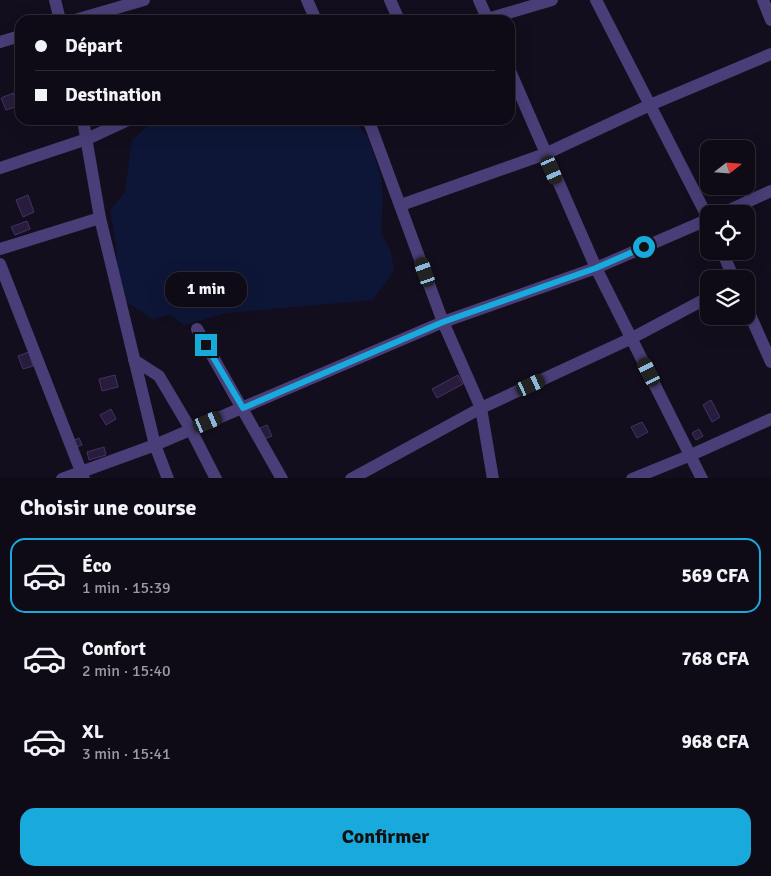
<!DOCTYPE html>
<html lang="fr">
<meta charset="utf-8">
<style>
:root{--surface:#0e0a16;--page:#1c1823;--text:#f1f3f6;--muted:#9b9aa1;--line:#2e2b35;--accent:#18aadd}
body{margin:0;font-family:Signika,sans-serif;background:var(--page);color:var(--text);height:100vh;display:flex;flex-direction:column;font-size:19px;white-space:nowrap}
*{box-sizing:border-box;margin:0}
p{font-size:16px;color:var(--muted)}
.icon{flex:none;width:28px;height:28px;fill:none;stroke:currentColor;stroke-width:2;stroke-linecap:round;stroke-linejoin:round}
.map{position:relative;height:478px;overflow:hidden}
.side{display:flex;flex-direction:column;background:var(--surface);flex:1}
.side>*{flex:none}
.hud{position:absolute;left:15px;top:15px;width:500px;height:110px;border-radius:15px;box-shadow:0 5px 20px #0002,0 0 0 1px var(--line);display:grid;align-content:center;height:110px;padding:0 20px;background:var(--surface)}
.needle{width:32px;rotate:73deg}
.buttons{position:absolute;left:700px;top:140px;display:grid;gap:10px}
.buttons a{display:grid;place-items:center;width:55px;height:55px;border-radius:10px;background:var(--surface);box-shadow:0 5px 20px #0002,0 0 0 1px var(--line);font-size:25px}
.end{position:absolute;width:22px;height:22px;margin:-11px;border:6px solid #18aadd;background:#111;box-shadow:0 0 0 2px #111}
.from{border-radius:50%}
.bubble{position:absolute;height:35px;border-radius:15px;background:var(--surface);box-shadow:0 5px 20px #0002,0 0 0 1px var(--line);font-size:16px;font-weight:700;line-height:35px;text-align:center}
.car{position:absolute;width:15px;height:30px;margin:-15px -8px;border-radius:6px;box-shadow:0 0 4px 1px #0007;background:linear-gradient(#222 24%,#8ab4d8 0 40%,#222 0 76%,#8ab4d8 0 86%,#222 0)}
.hud b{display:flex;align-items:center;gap:18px;height:48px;font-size:19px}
.hud b+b{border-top:1px solid var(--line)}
.hud i{width:12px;height:12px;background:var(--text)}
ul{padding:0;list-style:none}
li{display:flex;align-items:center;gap:15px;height:75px;margin:0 10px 8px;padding:0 10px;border:2px solid transparent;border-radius:15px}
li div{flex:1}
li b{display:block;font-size:19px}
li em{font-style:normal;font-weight:700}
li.on{border-color:var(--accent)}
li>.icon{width:45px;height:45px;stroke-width:1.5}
h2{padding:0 20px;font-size:22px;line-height:60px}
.cta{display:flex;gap:10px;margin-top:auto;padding:10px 20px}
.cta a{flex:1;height:58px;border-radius:15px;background:var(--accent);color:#111;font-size:20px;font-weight:700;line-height:58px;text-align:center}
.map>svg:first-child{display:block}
.water{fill:#0e1637}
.building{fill:#281c3c;stroke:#443166}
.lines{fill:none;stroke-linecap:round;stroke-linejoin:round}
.minor{stroke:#493e77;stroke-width:12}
.route{stroke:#18aadd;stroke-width:6}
</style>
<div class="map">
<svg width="771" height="479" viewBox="0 0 771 479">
<rect width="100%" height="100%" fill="#130e1d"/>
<path class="water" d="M154 120H353L368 137 381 177 383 197 381 233 391 251 394 271 373 300 226 313 184 325 170 315 152 319 125 301 117 275 116 245 110 210 125 192 132 140Z"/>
<path class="building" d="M47 14 49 20H37L36 17Z
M13 93 18 106 6 110 1 98Z
M28 195 34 212 23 217 16 200Z
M27 221 30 229 15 235 11 227Z
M29 352 33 366 23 369 18 356Z
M115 375 118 387 102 391 99 379Z
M458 375 463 384 437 398 432 389Z
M711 400 720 417 712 422 703 405Z
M111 409 116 419 106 425 100 415Z
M642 422 648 432 637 438 631 427Z
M267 425 272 436 265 439 260 428Z
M699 429 703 436 696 440 692 433Z
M79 438 82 445 74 448 72 441Z
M104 447 106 455 89 460 87 452Z"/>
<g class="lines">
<path class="minor" d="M55 0 60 20
M307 0 316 20
M390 0 399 20
M479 0 488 20
M596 0 709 220
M763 0 771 20
M75 20 144 0
M484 20 552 0
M0 42 20 36
M510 71 596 268 702 479
M83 120 100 218 155 445 168 479
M366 120 370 124 443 322 481 408 493 479
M0 168 87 139 128 120
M401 205 545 154 650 105 771 54
M721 214 771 191
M0 249 100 218
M722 251 734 279
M0 264 84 479
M746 306 771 362
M197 329 282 479
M134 360 159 376 191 430 216 479
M62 479 155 445 443 322 596 268 709 219
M351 479 481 408 632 338 709 297
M632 479 691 455 771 419"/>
</g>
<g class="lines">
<path class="route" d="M206 345 243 408 443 322 596 268 644 247"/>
</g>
</svg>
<div class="buttons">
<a><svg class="needle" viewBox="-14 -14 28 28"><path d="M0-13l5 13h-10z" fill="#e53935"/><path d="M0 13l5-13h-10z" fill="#9b9aa1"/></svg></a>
<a><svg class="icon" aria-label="locate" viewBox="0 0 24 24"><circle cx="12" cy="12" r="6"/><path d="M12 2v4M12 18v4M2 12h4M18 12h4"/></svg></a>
<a><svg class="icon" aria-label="layers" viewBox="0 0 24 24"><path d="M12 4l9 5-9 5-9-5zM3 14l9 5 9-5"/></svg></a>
</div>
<i class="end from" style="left:644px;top:247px"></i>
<i class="end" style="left:206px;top:345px"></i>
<div class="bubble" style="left:165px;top:272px;width:82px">1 min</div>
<i class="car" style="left:552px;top:170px;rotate:156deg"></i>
<i class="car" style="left:425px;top:272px;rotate:341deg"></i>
<i class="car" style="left:649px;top:372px;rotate:333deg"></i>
<i class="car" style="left:531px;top:385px;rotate:65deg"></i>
<i class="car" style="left:208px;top:422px;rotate:67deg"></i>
<div class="hud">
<b><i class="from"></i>Départ</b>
<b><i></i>Destination</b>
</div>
</div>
<section class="side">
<h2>Choisir une course</h2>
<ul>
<li class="on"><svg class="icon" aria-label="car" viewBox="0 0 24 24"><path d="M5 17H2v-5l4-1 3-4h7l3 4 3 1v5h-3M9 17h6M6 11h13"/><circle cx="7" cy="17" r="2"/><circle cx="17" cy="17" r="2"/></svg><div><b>Éco</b><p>1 min · 15:39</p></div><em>569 CFA</em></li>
<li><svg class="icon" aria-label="car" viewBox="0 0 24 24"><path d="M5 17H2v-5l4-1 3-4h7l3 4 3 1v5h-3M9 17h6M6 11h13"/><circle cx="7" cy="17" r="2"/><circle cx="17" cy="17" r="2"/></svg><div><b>Confort</b><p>2 min · 15:40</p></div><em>768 CFA</em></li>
<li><svg class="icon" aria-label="car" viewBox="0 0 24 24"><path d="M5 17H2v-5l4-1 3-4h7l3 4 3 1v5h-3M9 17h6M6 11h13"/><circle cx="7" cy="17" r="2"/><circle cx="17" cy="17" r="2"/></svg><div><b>XL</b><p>3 min · 15:41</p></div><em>968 CFA</em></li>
</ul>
<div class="cta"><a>Confirmer</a></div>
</section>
